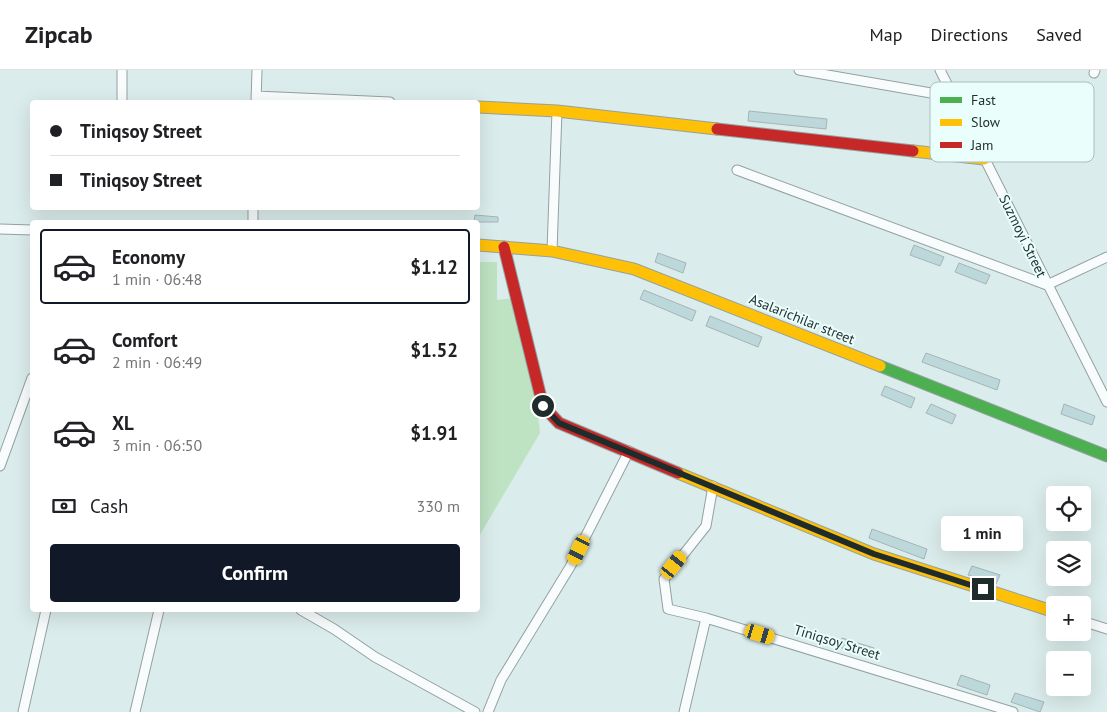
<!DOCTYPE html>
<meta charset="utf-8">
<style>
:root{--surface:#fff;--page:#f6f6f6;--text:#202124;--muted:#757577;--line:#e0e0e0;--accent:#111827}
body{margin:0;font-family:"PT Sans",sans-serif;background:var(--page);color:var(--text);height:100vh;display:flex;flex-direction:column;font-size:19px;white-space:nowrap}
*{box-sizing:border-box;margin:0}
p{font-size:16px;color:var(--muted)}
.icon{flex:none;width:28px;height:28px;fill:none;stroke:currentColor;stroke-width:2;stroke-linecap:round;stroke-linejoin:round}
.map{position:relative;flex:1;overflow:hidden}
.panel{position:absolute;left:30px;top:150px;width:450px;height:392px;display:flex;flex-direction:column;background:var(--surface);border-radius:5px;box-shadow:0 5px 20px #0002}
.panel>*{flex:none}
.banner{position:absolute;left:30px;top:30px;width:450px;height:110px;border-radius:5px;box-shadow:0 5px 20px #0002;display:grid;align-content:center;height:110px;padding:0 20px;background:var(--surface)}
.buttons{position:absolute;left:1046px;top:416px;display:grid;gap:10px}
.buttons a{display:grid;place-items:center;width:45px;height:45px;border-radius:5px;background:var(--surface);box-shadow:0 5px 20px #0002;font-size:25px}
.end{position:absolute;width:22px;height:22px;margin:-11px;border:6px solid #1f2c2b;background:#fff;box-shadow:0 0 0 2px #fff}
.from{border-radius:50%}
.bubble{position:absolute;height:35px;border-radius:5px;background:var(--surface);box-shadow:0 5px 20px #0002;font-size:16px;font-weight:700;line-height:35px;text-align:center}
.car{position:absolute;width:15px;height:30px;margin:-15px -8px;border-radius:6px;box-shadow:0 0 4px 1px #0007;background:linear-gradient(#f5c518 24%,#345 0 40%,#f5c518 0 76%,#345 0 86%,#f5c518 0)}
.banner b{display:flex;align-items:center;gap:18px;height:48px;font-size:19px}
.banner b+b{border-top:1px solid var(--line)}
.banner i{width:12px;height:12px;background:var(--text)}
ul{padding:9px 0 0;list-style:none}
li{display:flex;align-items:center;gap:15px;height:75px;margin:0 10px 8px;padding:0 10px;border:2px solid transparent;border-radius:5px}
li div{flex:1}
li b{display:block;font-size:19px}
li em{font-style:normal;font-weight:700}
li.current{border-color:var(--accent)}
li>.icon{width:45px;height:45px;stroke-width:1.5}
.pay{display:flex;align-items:center;gap:12px;height:55px;padding:0 20px;font-size:19px}
.pay p{margin-inline-start:auto}
.primary-button{display:flex;gap:10px;margin-top:auto;padding:10px 20px}
.primary-button a{flex:1;height:58px;border-radius:5px;background:var(--accent);color:#fff;font-size:20px;font-weight:700;line-height:58px;text-align:center}
header{display:flex;align-items:center;gap:30px;box-sizing:border-box;height:70px;padding:0 25px;background:var(--surface);border-bottom:1px solid var(--line)}
header strong{font-size:24px}
nav{display:flex;gap:28px;margin-inline-start:auto;font-size:18px}
.map>svg:first-child{display:block}
.green{fill:#bee3c3}
.building{fill:#bdd8da;stroke:#a6b4b5}
.lines{fill:none;stroke-linecap:round;stroke-linejoin:round}
.street-casing{stroke:#94a1a0;stroke-width:11}
.fast-casing{stroke:#94a1a0;stroke-width:13}
.slow-casing{stroke:#94a1a0;stroke-width:13}
.jam-casing{stroke:#94a1a0;stroke-width:13}
.street{stroke:#f9fcfc;stroke-width:9}
.fast{stroke:#4caf50;stroke-width:11}
.slow{stroke:#ffc107;stroke-width:11}
.jam{stroke:#c62828;stroke-width:11}
.route{stroke:#1f2c2b;stroke-width:6}
.labels{text-anchor:middle;stroke-width:4;stroke-linejoin:round;paint-order:stroke}
.street-label{font-size:14px;fill:#1f2c2b;stroke:#eafefc}
.key{fill:#eafefc;stroke:#adbfbd;stroke-width:1}
.key-label{font-size:14px;fill:#1f2c2b}
</style>
<header>
<strong>Zipcab</strong>
<nav><a>Map</a><a>Directions</a><a>Saved</a></nav>
</header>
<div class="map">
<svg width="1107" height="642" viewBox="0 0 1107 642">
<rect width="100%" height="100%" fill="#daeceb"/>
<path class="green" d="M478 192H497V230L513 228 533 301 540 363 478 468Z"/>
<path class="building" d="M749 41 827 49 826 59 748 51Z
M475 145 498 147V152H474Z
M914 175 944 187 940 196 910 185Z
M658 183 686 193 683 203 655 192Z
M959 193 990 205 986 214 955 202Z
M644 220 696 241 692 251 640 229Z
M710 246 762 267 758 277 706 256Z
M926 283 1000 310 997 320 922 292Z
M885 316 915 328 911 338 881 325Z
M931 334 956 345 952 354 926 343Z
M1064 334 1095 346 1092 355 1061 344Z
M872 459 927 479 924 489 869 468Z
M972 496 1000 505 996 514 968 505Z
M842 568 874 578 870 587 839 577Z
M961 605 990 615 987 625 957 615Z
M1015 623 1044 632 1040 642 1011 632Z"/>
<g class="lines">
<g class="street-casing">
<path id="street" d="M122 0V32
M799 0 954 27
M940 0 1107 332
M1094 3 1095 0
M256 26 390 32
M256 32 257 0
M737 100 1047 215 1107 187
M253 152V138
M0 159 32 160
M552 181 557 41
M0 396 32 308
M713 416 706 456 664 509 668 539 706 548 1013 642
M301 540 334 559 375 587 475 642
M1082 551 1107 559
M23 642 46 540
M135 642 159 540
M488 642 501 610 570 497 629 381
M684 642 706 548"/>
</g>
<g class="fast-casing">
<path id="fast" d="M880 296 1107 386"/>
</g>
<g class="slow-casing">
<path id="slow" d="M478 37 557 41 717 59
M913 81 984 89
M478 175 552 181 634 199 880 296
M678 403 874 484 1055 542"/>
</g>
<g class="jam-casing">
<path id="jam" d="M717 59 913 81
M504 177 543 336 559 353 678 403"/>
</g>
<use href="#street" class="street"/>
<use href="#fast" class="fast"/>
<use href="#slow" class="slow"/>
<use href="#jam" class="jam"/>
</g>
<g class="lines">
<path class="route" d="M543 336 559 353 874 484 983 519"/>
</g>
<g class="labels">
<g class="street-label">
<text transform="translate(1023 166) rotate(64)" y="5">Suzmoyi Street</text>
<text transform="translate(802 249) rotate(22)" y="5">Asalarichilar street</text>
<text transform="translate(837 572) rotate(17)" y="5">Tiniqsoy Street</text>
</g>
</g>
<rect x="930" y="12" width="164" height="80" rx="8" class="key"/>
<rect x="940" y="27" width="22" height="6" fill="#4caf50"/>
<rect x="940" y="49" width="22" height="7" fill="#ffc107"/>
<rect x="940" y="72" width="22" height="6" fill="#c62828"/>
<g class="key-label">
<text x="971" y="35">Fast</text>
<text x="971" y="57">Slow</text>
<text x="971" y="80">Jam</text>
</g>
</svg>
<div class="buttons">
<a><svg class="icon" aria-label="locate" viewBox="0 0 24 24"><circle cx="12" cy="12" r="6"/><path d="M12 2v4M12 18v4M2 12h4M18 12h4"/></svg></a>
<a><svg class="icon" aria-label="layers" viewBox="0 0 24 24"><path d="M12 4l9 5-9 5-9-5zM3 14l9 5 9-5"/></svg></a>
<a>+</a>
<a>−</a>
</div>
<i class="end from" style="left:543px;top:336px"></i>
<i class="end" style="left:983px;top:519px"></i>
<div class="bubble" style="left:941px;top:446px;width:82px">1 min</div>
<i class="car" style="left:579px;top:480px;rotate:206deg"></i>
<i class="car" style="left:674px;top:495px;rotate:39deg"></i>
<i class="car" style="left:760px;top:564px;rotate:107deg"></i>
<div class="banner">
<b><i class="from"></i>Tiniqsoy Street</b>
<b><i></i>Tiniqsoy Street</b>
</div>
<section class="panel">
<ul>
<li class="current"><svg class="icon" aria-label="car" viewBox="0 0 24 24"><path d="M5 17H2v-5l4-1 3-4h7l3 4 3 1v5h-3M9 17h6M6 11h13"/><circle cx="7" cy="17" r="2"/><circle cx="17" cy="17" r="2"/></svg><div><b>Economy</b><p>1 min · 06:48</p></div><em>$1.12</em></li>
<li><svg class="icon" aria-label="car" viewBox="0 0 24 24"><path d="M5 17H2v-5l4-1 3-4h7l3 4 3 1v5h-3M9 17h6M6 11h13"/><circle cx="7" cy="17" r="2"/><circle cx="17" cy="17" r="2"/></svg><div><b>Comfort</b><p>2 min · 06:49</p></div><em>$1.52</em></li>
<li><svg class="icon" aria-label="car" viewBox="0 0 24 24"><path d="M5 17H2v-5l4-1 3-4h7l3 4 3 1v5h-3M9 17h6M6 11h13"/><circle cx="7" cy="17" r="2"/><circle cx="17" cy="17" r="2"/></svg><div><b>XL</b><p>3 min · 06:50</p></div><em>$1.91</em></li>
</ul>
<div class="pay"><svg class="icon" aria-label="cash" viewBox="0 0 24 24"><path d="M3 7h18v10H3z"/><circle cx="12" cy="12" r="2"/></svg>Cash<p>330 m</p></div>
<div class="primary-button"><a>Confirm</a></div>
</section>
</div>
